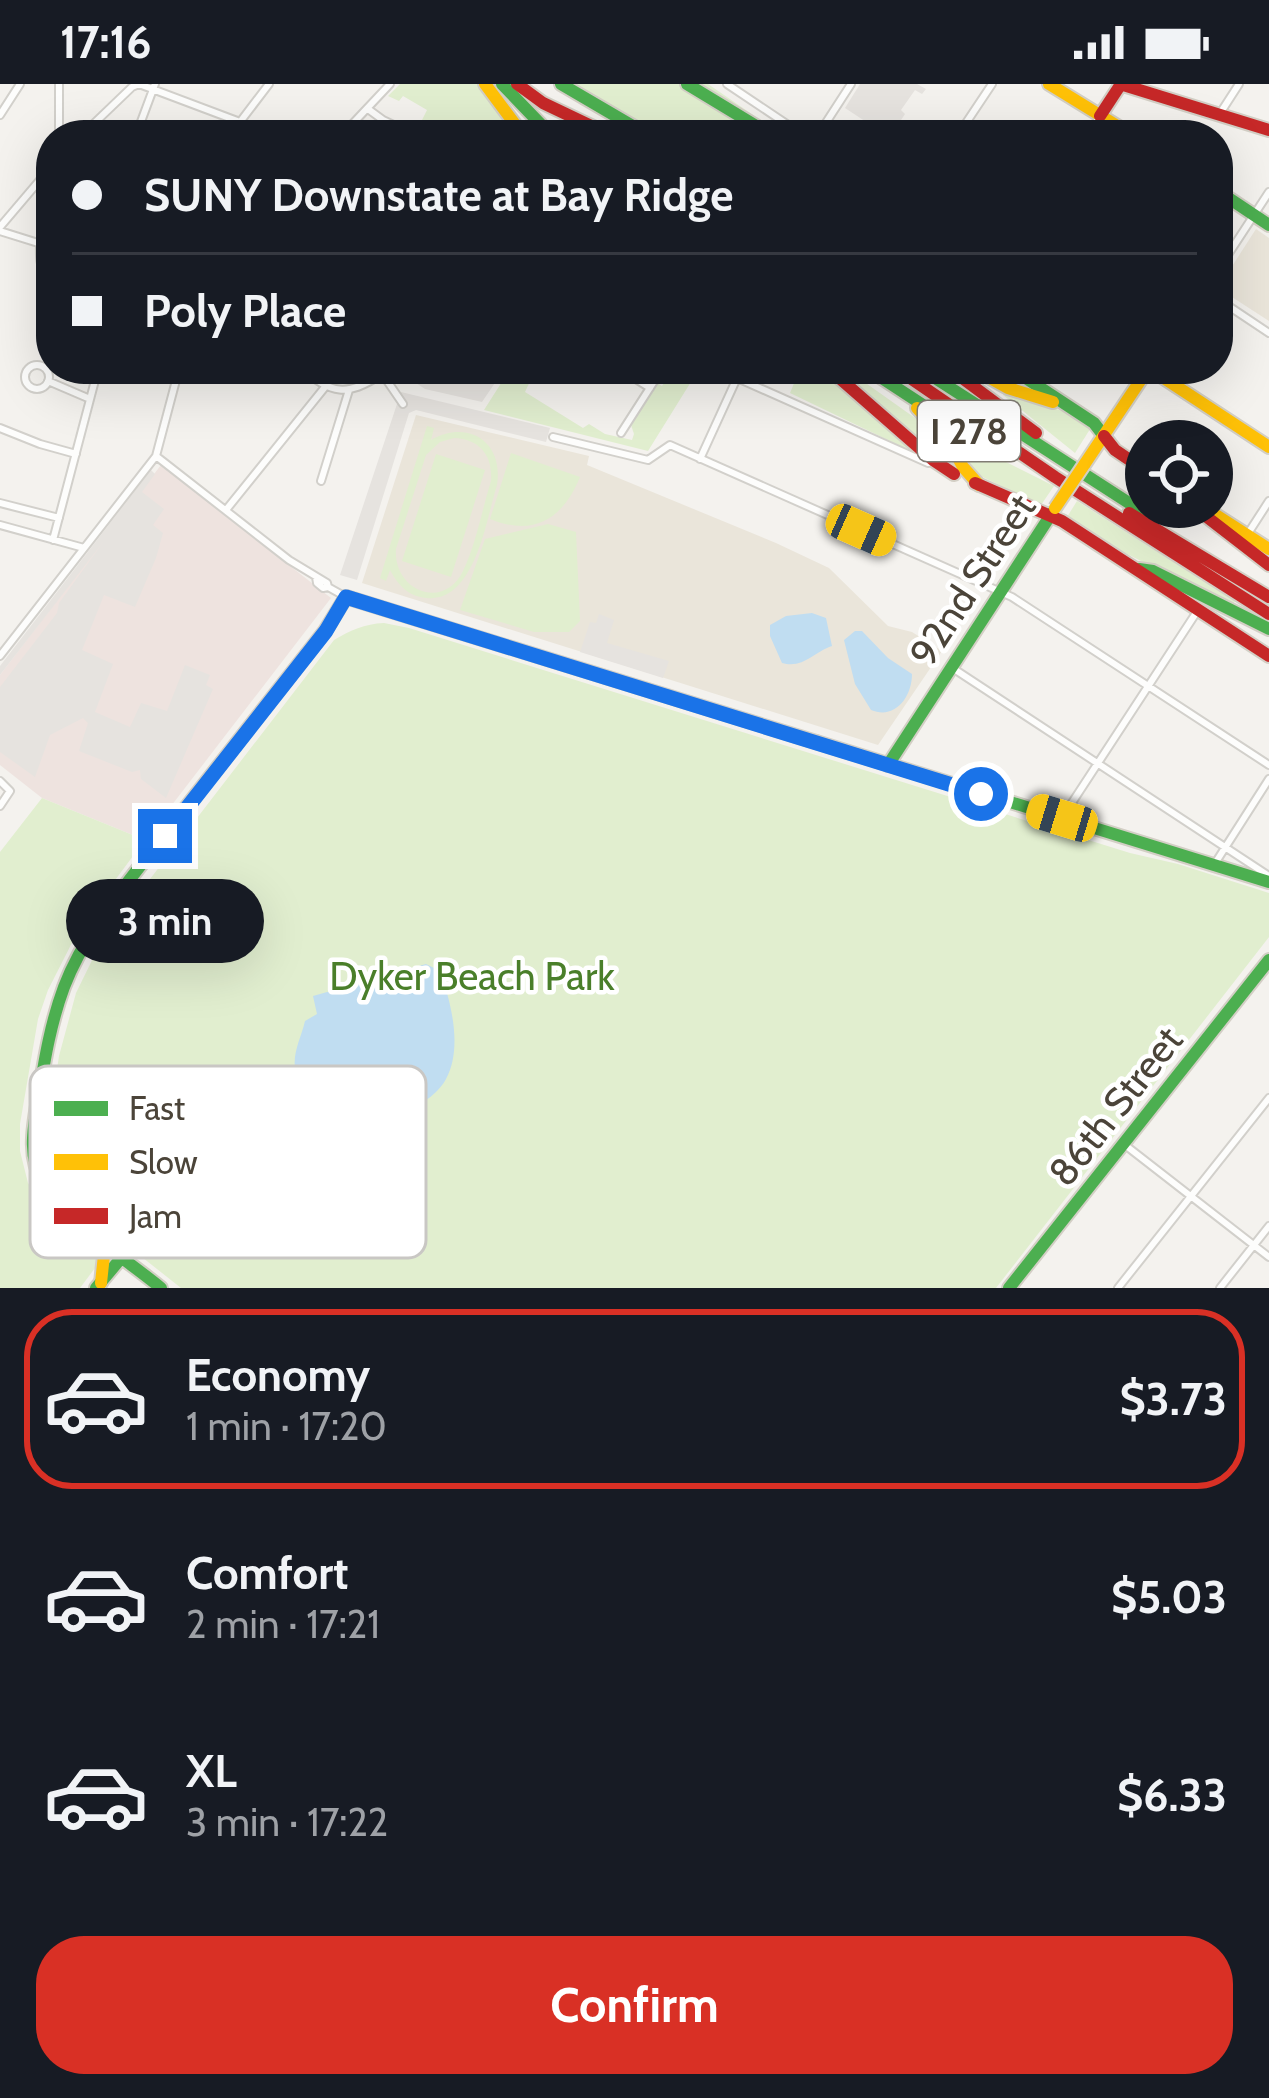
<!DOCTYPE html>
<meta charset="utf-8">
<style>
:root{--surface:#171b24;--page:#242831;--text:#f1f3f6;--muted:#9ea1a6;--line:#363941;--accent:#d93025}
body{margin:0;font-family:Cabin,sans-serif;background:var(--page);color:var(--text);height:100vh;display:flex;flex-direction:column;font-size:45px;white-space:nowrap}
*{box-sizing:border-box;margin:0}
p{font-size:39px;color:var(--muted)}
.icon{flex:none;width:66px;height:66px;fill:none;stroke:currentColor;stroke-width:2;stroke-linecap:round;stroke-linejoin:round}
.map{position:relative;height:1204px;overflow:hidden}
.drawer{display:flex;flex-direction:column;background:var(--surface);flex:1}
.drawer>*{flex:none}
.guide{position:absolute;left:36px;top:36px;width:1197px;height:264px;border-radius:48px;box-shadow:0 12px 48px #0002;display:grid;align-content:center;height:264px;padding:0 36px;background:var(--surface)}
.tools{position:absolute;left:1125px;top:336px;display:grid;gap:24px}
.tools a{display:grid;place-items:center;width:108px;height:108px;border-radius:50%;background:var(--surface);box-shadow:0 12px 48px #0002;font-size:60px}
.end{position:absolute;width:54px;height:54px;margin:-27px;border:15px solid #1a73e8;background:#fff;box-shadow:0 0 0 6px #fff}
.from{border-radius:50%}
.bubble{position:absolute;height:84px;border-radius:42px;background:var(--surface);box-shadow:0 12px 48px #0002;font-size:39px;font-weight:700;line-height:84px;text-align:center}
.car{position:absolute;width:36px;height:72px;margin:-36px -18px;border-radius:15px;box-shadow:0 0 9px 3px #0007;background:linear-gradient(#f5c518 24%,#345 0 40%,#f5c518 0 76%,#345 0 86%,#f5c518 0)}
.guide b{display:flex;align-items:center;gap:42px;height:114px;font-size:45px}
.guide b+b{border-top:3px solid var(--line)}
.guide i{width:30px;height:30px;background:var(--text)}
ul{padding:21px 0 0;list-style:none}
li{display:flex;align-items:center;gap:36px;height:180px;margin:0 24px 18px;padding:0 12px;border:6px solid transparent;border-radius:48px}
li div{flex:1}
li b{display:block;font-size:45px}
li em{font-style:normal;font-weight:700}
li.current{border-color:var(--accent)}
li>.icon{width:108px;height:108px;stroke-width:1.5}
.cta{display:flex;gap:24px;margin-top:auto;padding:24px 36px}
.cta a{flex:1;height:138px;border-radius:48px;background:var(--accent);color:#fff;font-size:48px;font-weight:700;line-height:138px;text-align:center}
.status{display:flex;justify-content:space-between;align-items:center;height:84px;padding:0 60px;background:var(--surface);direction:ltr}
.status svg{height:33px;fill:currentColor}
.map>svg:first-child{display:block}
.education{fill:#eae5da}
.medical{fill:#eee3df}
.green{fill:#e1eecf;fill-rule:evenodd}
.parking{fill:#e6e3df}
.water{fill:#c0ddf1}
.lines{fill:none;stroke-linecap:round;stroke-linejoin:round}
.street-casing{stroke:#d2d0cb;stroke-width:10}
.fast-casing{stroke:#d3cfc5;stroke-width:16}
.slow-casing{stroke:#d3cfc5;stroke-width:16}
.jam-casing{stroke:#d3cfc5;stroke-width:16}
.street{stroke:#fdfdfc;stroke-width:6}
.fast{stroke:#4caf50;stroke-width:12}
.slow{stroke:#ffc107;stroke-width:12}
.jam{stroke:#c62828;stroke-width:12}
.slow-bridge-casing{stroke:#d3cfc5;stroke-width:16;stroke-linecap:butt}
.slow-bridge{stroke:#ffc107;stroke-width:12}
.route{stroke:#1a73e8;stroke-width:15}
.labels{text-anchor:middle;stroke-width:9;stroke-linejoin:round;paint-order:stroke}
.shield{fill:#fff;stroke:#817c74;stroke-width:3}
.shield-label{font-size:36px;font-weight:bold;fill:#4b4439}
.street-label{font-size:39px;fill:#4b4439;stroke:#fff}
.park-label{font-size:39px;fill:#4a7f2a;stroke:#fff}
.key{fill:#fff;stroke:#c9c7c4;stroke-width:3}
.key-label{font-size:33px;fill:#4b4439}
</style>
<div class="status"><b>17:16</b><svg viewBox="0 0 49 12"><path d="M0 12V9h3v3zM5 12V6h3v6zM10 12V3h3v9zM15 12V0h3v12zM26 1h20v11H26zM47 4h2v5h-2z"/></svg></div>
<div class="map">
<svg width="1269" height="1204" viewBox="0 0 1269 1204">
<rect width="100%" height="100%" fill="#f4f2ee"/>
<path class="education" d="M1256 145 1269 154V237L1218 204Z
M416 331 589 372 587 381 776 459 829 484 888 542 912 548 942 567 878 661 362 499Z"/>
<path class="medical" d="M161 381 331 514 145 756 42 714 0 681V591Z"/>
<path class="green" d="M400 0H481L514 51H423L417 46 427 26 403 12 399 17 388 12Z
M575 0H708L782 51H641L629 34Z
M673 285H699L648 367 484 326 505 293 514 292 517 289 528 290 532 293 525 308 583 344 589 340 605 350 632 356 634 350 631 341 657 299 662 302Z
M800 285H821L919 371 790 309Z
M840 285H846L932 346 945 361 960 389 940 378 846 295Z
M1004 307 1065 328 1092 342 1075 369 1003 311Z
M427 342 434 344 431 356C468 335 504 358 497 401 486 436 475 519 426 514 408 512 398 501 390 486L386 497 380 494ZM454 354C480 355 493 372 491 397 482 426 476 460 463 487 444 527 393 507 396 465L426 371 440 358Z
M948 349 1054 402 1041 421 968 386Z
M511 369 580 393C563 435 534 453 490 435Z
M436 370 485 386 451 493 402 477Z
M1077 417 1235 517 1232 522 1127 470 1067 433Z
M548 440 576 448 580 537 569 548H534L460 526 485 455Z
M384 539 409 544 1130 769 1178 780 1269 809V853L996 1204H181L133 1166 126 1155 62 1104 49 1077 46 1059 59 972 76 909 100 860 334 556C351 546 364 540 384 539Z
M42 714 145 756 80 843 48 906 38 935 20 1040V1067L28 1099 56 1138 92 1166 96 1173 95 1184 80 1204H0V768Z"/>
<path class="parking" d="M860 0H917L926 5 922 10 915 6 901 26 905 30 891 51H886L845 24Z
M395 285H499L503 287 482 318 425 305Z
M401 308 550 344 546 358 416 326 409 329 357 496 340 491Z
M151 386 155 390 142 408 164 425 153 441 163 449 156 474 135 523 104 511 82 566 113 580 95 628 130 643 141 619 167 627 185 581 210 591 206 601 213 605 166 714 141 695 140 686 132 688 79 667 88 639 83 634 50 651 35 693 0 668V603L57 529 59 519 104 457 0 591V582Z
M599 530 614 536 607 559 669 577 663 594 580 568 590 538 596 539Z"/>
<path class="water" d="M812 529 826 534 832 562C814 568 803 585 782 579L770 552V541L786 532Z
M855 547H862L888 574 912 590C912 613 895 636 871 626L855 600 844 556Z
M426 880 440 887C451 918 463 964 446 995 440 1007 423 1020 411 1025 382 1036 305 1024 296 990 291 970 301 955 305 937L317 930 313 912Z"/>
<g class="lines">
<g class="street-casing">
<path id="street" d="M727 0 803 51
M368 25 383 36 415 51
M0 31 20 0
M1219 31 1239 0
M240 38 269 0
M59 51V0
M82 51 132 3 139 0 240 38 261 51
M136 51 155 0
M342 51 390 0
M818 51 851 0
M958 51 992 0
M1088 51 1100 32
M0 143 51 83
M0 147 51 163
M40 160C40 172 38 186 51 191
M1218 186 1269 108
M1218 215 1269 249
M25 293a12 12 0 1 1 24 0a12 12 0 1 1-24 0Z
M301 285C333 309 345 314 382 290
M379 285 403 320
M620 285 650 304
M717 285 928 379
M48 297 90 315
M0 344 40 360 76 370
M621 349 662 285
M553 353 648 376 670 361 1012 513 1269 681
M156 372 289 476 327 499 328 503
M700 375 737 294
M321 397 349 306
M0 419 59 434
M226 426 325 303
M0 441 84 464
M1247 451 1269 417
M53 456 98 285
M316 493 317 499 323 504 328 503 346 513
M0 572 156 372 179 285
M951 583 1269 792
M0 697 10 707 0 722
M1062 734 1198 526
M1214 781 1269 695
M1125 1061 1269 1173
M1118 1204 1269 1014
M1220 1204 1269 1142"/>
</g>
<g class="fast-casing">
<path id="fast" d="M502 0 551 51
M561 0 648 51
M687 0 771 51
M1218 107 1269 141
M868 285 926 323 1003 365
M921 285 1143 428
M1012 285 1094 339 1104 352
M1139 485 1153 487 1269 545
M816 658 1269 798
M888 681 1052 429
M96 1204 122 1173
M161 1204C126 1175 67 1138 44 1100 26 1073 34 1040 39 1010 45 973 51 938 64 903 85 847 130 796 166 749
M1009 1204 1269 876"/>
</g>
<g class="slow-casing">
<path id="slow" d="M485 0 523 51
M1049 0 1132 51
M974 285 1008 304 1053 318
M1150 285 1269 363
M917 324 951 361 963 383 979 401
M1084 381 1148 285
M1208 426 1269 465
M166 749 325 547 346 513 816 658
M96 1152 104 1171 101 1199"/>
</g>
<g class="jam-casing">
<path id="jam" d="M517 0 543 19 610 51
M1120 0 1269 46
M1100 32 1121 0
M829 285 933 376 954 390
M897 285 1055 393 1269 530
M950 285 1036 349
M1104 352 1115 366 1146 387
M975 399 1062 437 1269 572
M1194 423 1269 481
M1129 429 1269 513"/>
</g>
<use href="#street" class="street"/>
<use href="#fast" class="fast"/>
<use href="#slow" class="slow"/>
<use href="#jam" class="jam"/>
<g class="slow-bridge-casing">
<path id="slow-bridge" d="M1055 424 1084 381"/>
</g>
<use href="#slow-bridge" class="slow-bridge"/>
</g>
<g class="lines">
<path class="route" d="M165 752 326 547 346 513 981 710"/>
</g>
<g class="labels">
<rect class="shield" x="918" y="317" width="102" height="60" rx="9"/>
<g class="shield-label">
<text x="969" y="360">I 278</text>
</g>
<g class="street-label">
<text transform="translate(972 496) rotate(-57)" y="14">92nd Street</text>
<text transform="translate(1115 1022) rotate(-52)" y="14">86th Street</text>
</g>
<g class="park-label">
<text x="472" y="906">Dyker Beach Park</text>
</g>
</g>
<rect x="30" y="982" width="396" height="192" rx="18" class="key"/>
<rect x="54" y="1017" width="54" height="15" fill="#4caf50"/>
<rect x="54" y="1070" width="54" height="16" fill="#ffc107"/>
<rect x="54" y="1124" width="54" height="16" fill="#c62828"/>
<g class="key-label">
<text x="129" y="1036">Fast</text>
<text x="129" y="1090">Slow</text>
<text x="129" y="1144">Jam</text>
</g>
</svg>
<div class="tools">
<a><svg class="icon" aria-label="locate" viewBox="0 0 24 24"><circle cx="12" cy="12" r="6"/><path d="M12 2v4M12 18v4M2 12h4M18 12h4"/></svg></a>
</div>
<i class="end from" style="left:981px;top:710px"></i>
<i class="end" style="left:165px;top:752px"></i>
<div class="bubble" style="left:66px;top:795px;width:198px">3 min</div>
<i class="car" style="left:861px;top:446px;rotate:114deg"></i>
<i class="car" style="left:1062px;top:734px;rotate:287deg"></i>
<div class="guide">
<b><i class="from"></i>SUNY Downstate at Bay Ridge</b>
<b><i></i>Poly Place</b>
</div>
</div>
<section class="drawer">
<ul>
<li class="current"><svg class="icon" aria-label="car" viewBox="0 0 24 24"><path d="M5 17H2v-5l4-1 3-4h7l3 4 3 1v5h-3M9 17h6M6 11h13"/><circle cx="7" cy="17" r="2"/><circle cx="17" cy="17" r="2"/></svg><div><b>Economy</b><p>1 min · 17:20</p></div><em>$3.73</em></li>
<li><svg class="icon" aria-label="car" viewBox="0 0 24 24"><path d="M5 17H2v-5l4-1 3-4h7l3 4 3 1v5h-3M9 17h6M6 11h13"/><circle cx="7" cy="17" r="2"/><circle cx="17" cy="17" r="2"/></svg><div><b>Comfort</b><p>2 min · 17:21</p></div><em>$5.03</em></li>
<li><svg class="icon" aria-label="car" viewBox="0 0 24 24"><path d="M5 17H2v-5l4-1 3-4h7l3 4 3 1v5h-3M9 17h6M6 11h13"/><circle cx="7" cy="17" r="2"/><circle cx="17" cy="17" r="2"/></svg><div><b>XL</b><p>3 min · 17:22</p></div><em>$6.33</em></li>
</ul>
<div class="cta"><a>Confirm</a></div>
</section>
